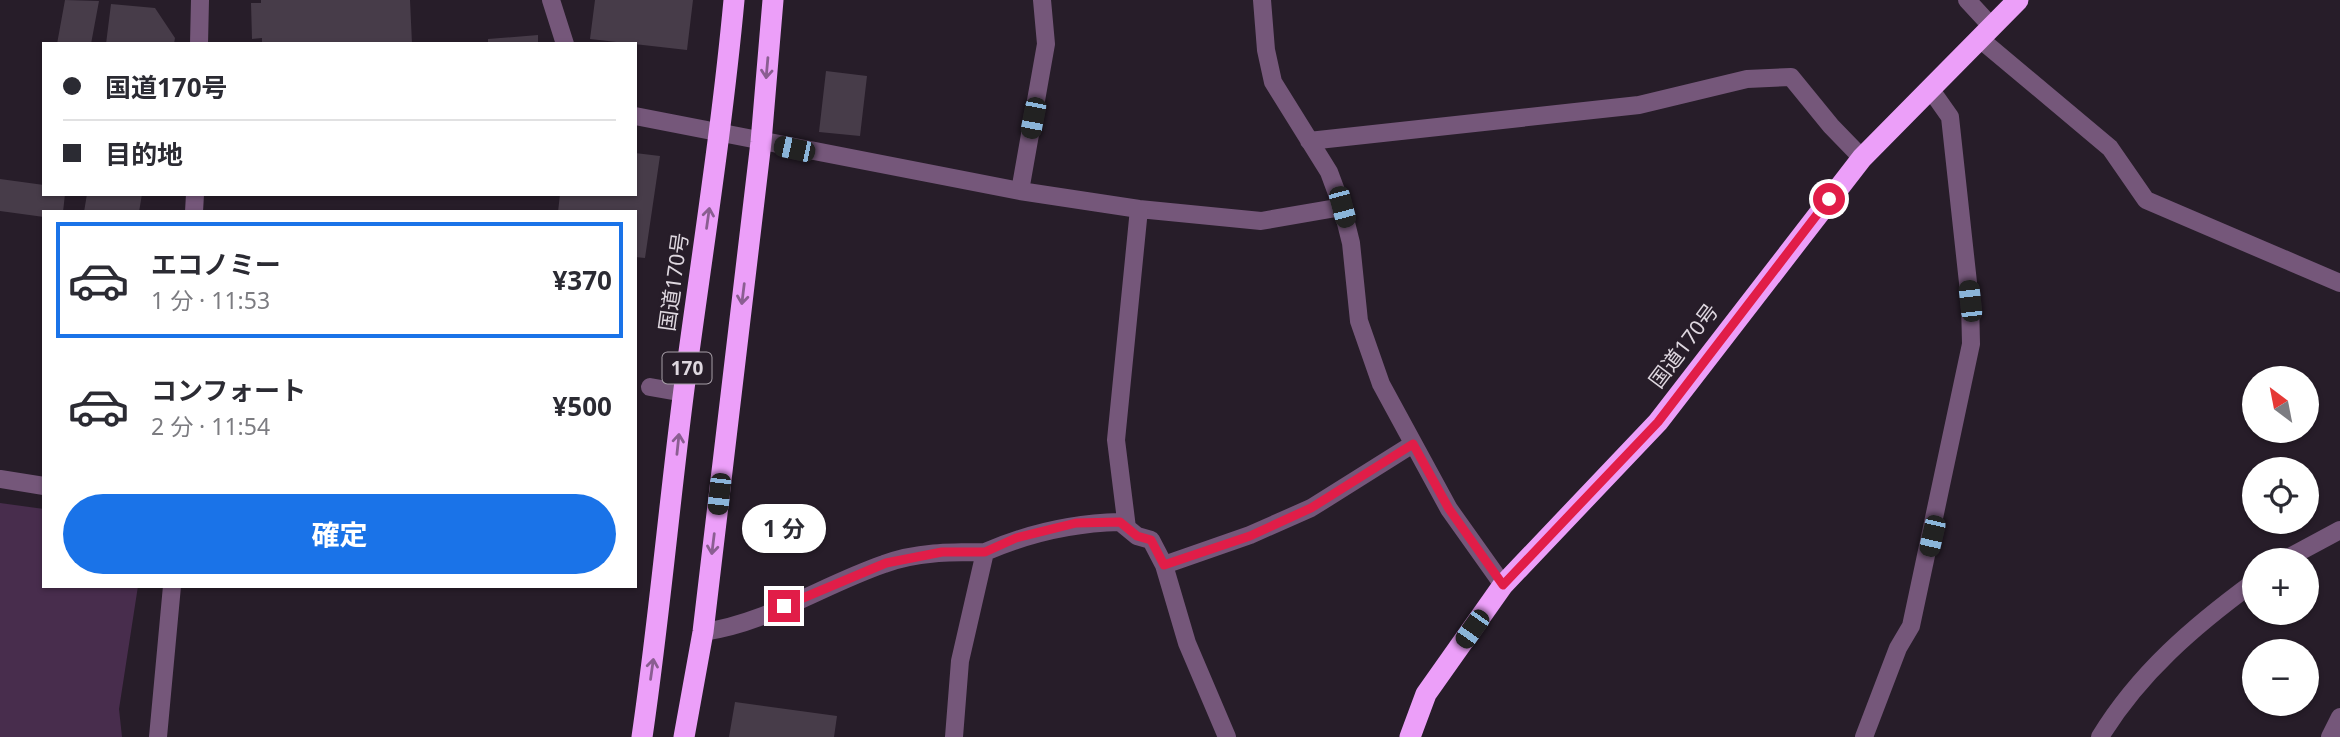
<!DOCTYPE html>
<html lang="ja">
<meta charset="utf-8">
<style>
:root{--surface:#fff;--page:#f2f2f3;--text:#2b2b33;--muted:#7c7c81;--line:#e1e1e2;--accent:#1a73e8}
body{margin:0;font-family:"Noto Sans","Noto Sans JP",sans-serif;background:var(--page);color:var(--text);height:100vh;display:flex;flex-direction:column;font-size:26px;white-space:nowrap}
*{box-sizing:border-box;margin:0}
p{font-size:23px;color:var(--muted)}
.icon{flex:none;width:38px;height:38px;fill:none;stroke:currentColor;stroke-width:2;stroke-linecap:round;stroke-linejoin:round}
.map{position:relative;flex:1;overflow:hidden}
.details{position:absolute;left:42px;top:210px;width:595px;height:378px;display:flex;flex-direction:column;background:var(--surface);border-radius:0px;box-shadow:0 2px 5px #0004}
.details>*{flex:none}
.top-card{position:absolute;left:42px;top:42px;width:595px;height:154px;border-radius:0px;box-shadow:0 2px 5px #0004;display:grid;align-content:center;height:154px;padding:0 21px;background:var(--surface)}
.needle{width:46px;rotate:328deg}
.controls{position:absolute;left:2242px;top:366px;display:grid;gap:14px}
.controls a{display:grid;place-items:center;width:77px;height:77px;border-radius:50%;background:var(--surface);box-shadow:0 2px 5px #0004;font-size:35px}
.end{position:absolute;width:32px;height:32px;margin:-16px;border:9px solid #e11d48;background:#fff;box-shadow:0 0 0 4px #fff}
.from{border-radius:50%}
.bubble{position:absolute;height:49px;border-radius:24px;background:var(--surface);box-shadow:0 2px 5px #0004;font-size:23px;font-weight:700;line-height:49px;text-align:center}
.car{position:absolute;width:21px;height:42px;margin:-21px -10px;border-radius:9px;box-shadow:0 0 5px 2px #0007;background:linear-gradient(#222 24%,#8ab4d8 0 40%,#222 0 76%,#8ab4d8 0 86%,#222 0)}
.top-card b{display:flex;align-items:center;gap:24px;height:66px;font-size:26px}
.top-card b+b{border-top:2px solid var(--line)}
.top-card i{width:18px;height:18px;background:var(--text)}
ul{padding:12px 0 0;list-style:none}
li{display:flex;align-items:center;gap:21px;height:116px;margin:0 14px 10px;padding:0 7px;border:4px solid transparent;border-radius:0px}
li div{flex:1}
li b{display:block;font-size:26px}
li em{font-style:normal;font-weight:700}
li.active{border-color:var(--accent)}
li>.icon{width:63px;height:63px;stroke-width:1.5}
.button{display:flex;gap:14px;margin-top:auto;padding:14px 21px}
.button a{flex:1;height:80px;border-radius:42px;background:var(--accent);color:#fff;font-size:28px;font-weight:700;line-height:80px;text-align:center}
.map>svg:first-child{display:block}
.green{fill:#482d4d}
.building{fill:#473c49}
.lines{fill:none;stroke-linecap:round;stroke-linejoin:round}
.minor{stroke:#75577a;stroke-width:18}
.highway{stroke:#ec9ff9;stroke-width:21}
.oneway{stroke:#8a5e91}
.route{stroke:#e11d48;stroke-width:9}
.labels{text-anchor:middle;stroke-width:5;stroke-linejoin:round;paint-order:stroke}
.shield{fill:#271d29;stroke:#a79fa8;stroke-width:2}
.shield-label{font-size:19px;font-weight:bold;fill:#ded7df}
.street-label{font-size:21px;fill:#ded7df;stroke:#271d29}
</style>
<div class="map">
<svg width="2340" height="737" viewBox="0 0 2340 737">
<rect width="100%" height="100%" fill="#271d29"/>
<path class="green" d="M0 503 44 509V586H138L119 709 122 737H0Z"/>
<path class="building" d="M65 0 99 1 91 44H57Z
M261 0H410L412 44H262V38L252 39 251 3H261Z
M595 0H693L687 50 590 39Z
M111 4 155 8 175 38 174 44H106Z
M538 35V44H488V39Z
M826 71 867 76 860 136 819 132Z
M635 153 660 156 645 258 635 257V212H558L560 194H635Z
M0 179 44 185V194H65L63 212H44V217L0 211Z
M87 194H142L139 212H84Z
M735 702 837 716 834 737H729Z"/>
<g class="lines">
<path class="minor" d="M551 0 565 44
M1262 0 1266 50 1273 82 1329 172 1342 207
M1967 0 1992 27
M1980 39 2110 148 2146 200 2340 283
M199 44 200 0
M635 116 1020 191 1139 209 1261 221 1342 207 1351 243 1359 321 1381 384 1449 509 1503 585
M1309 141 1639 105 1747 79 1791 77 1831 126 1862 158
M1020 191 1046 44 1042 0
M194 212 195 194
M650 387 684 393
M0 479 44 486
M1127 528 1116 440 1139 209
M2284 560 2340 530
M1164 565 1187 643 1227 737
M703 632C767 623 823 585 884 564 916 552 951 552 985 552
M158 737 172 586
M954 737 960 661 985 552C1029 533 1072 523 1120 522L1137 536 1151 540 1164 565 1250 535 1311 508 1413 444
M1864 737 1898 648 1911 626 1971 344 1970 301 1950 117 1931 90
M2100 737C2139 673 2194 626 2254 582
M2330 737 2340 717"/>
<path class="highway" d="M642 737C659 621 669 505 684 389 701 260 722 130 734 0
M684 737 703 632 761 142 773 0
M1410 737 1426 694 1503 585 1658 422 1862 158 2018 0"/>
</g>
<defs><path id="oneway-shaft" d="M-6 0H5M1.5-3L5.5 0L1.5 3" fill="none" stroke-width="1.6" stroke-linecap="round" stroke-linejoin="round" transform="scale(1.75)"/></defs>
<g class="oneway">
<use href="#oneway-shaft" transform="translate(767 68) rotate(95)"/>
<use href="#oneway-shaft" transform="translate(708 218) rotate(-82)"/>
<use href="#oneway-shaft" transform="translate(743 294) rotate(97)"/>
<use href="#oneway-shaft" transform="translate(678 444) rotate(-84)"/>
<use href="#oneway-shaft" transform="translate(713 544) rotate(97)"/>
<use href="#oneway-shaft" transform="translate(652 669) rotate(-82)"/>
</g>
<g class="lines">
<path class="route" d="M784 606 886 563 942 552H985L1016 538 1076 523 1120 522 1137 536 1151 540 1164 565 1250 536 1311 508 1413 444 1449 509 1503 585 1658 422 1829 199"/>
</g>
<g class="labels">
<rect class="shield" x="662.5" y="352.5" width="49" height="31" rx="5"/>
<g class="shield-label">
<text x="687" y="375">170</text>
</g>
<g class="street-label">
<text transform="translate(674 282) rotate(-82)" y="7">国道170号</text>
<text transform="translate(1684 346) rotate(-53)" y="7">国道170号</text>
</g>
</g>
</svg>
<div class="controls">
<a><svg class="needle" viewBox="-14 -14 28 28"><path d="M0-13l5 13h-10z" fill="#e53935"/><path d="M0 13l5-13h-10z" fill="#7c7c81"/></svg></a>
<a><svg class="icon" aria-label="locate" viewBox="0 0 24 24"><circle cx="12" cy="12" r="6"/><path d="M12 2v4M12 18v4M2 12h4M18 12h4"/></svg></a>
<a>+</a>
<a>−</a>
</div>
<i class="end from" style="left:1829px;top:199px"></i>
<i class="end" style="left:784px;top:606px"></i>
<div class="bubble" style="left:742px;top:504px;width:84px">1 分</div>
<i class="car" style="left:1033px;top:118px;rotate:191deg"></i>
<i class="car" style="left:794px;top:149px;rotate:282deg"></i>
<i class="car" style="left:1342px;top:207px;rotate:165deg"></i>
<i class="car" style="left:1970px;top:301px;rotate:354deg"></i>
<i class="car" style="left:719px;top:494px;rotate:186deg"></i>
<i class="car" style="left:1932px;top:536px;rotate:193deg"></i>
<i class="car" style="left:1472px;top:629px;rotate:215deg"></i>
<div class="top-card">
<b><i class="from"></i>国道170号</b>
<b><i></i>目的地</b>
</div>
<section class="details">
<ul>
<li class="active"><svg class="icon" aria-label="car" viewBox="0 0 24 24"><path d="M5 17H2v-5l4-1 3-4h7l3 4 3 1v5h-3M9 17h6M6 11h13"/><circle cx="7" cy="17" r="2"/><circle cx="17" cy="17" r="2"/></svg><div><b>エコノミー</b><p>1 分 · 11:53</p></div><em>¥370</em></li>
<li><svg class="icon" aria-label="car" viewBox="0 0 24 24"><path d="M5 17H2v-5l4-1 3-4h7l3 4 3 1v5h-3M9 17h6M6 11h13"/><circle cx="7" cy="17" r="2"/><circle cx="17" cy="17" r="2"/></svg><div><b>コンフォート</b><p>2 分 · 11:54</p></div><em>¥500</em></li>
</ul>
<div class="button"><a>確定</a></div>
</section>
</div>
